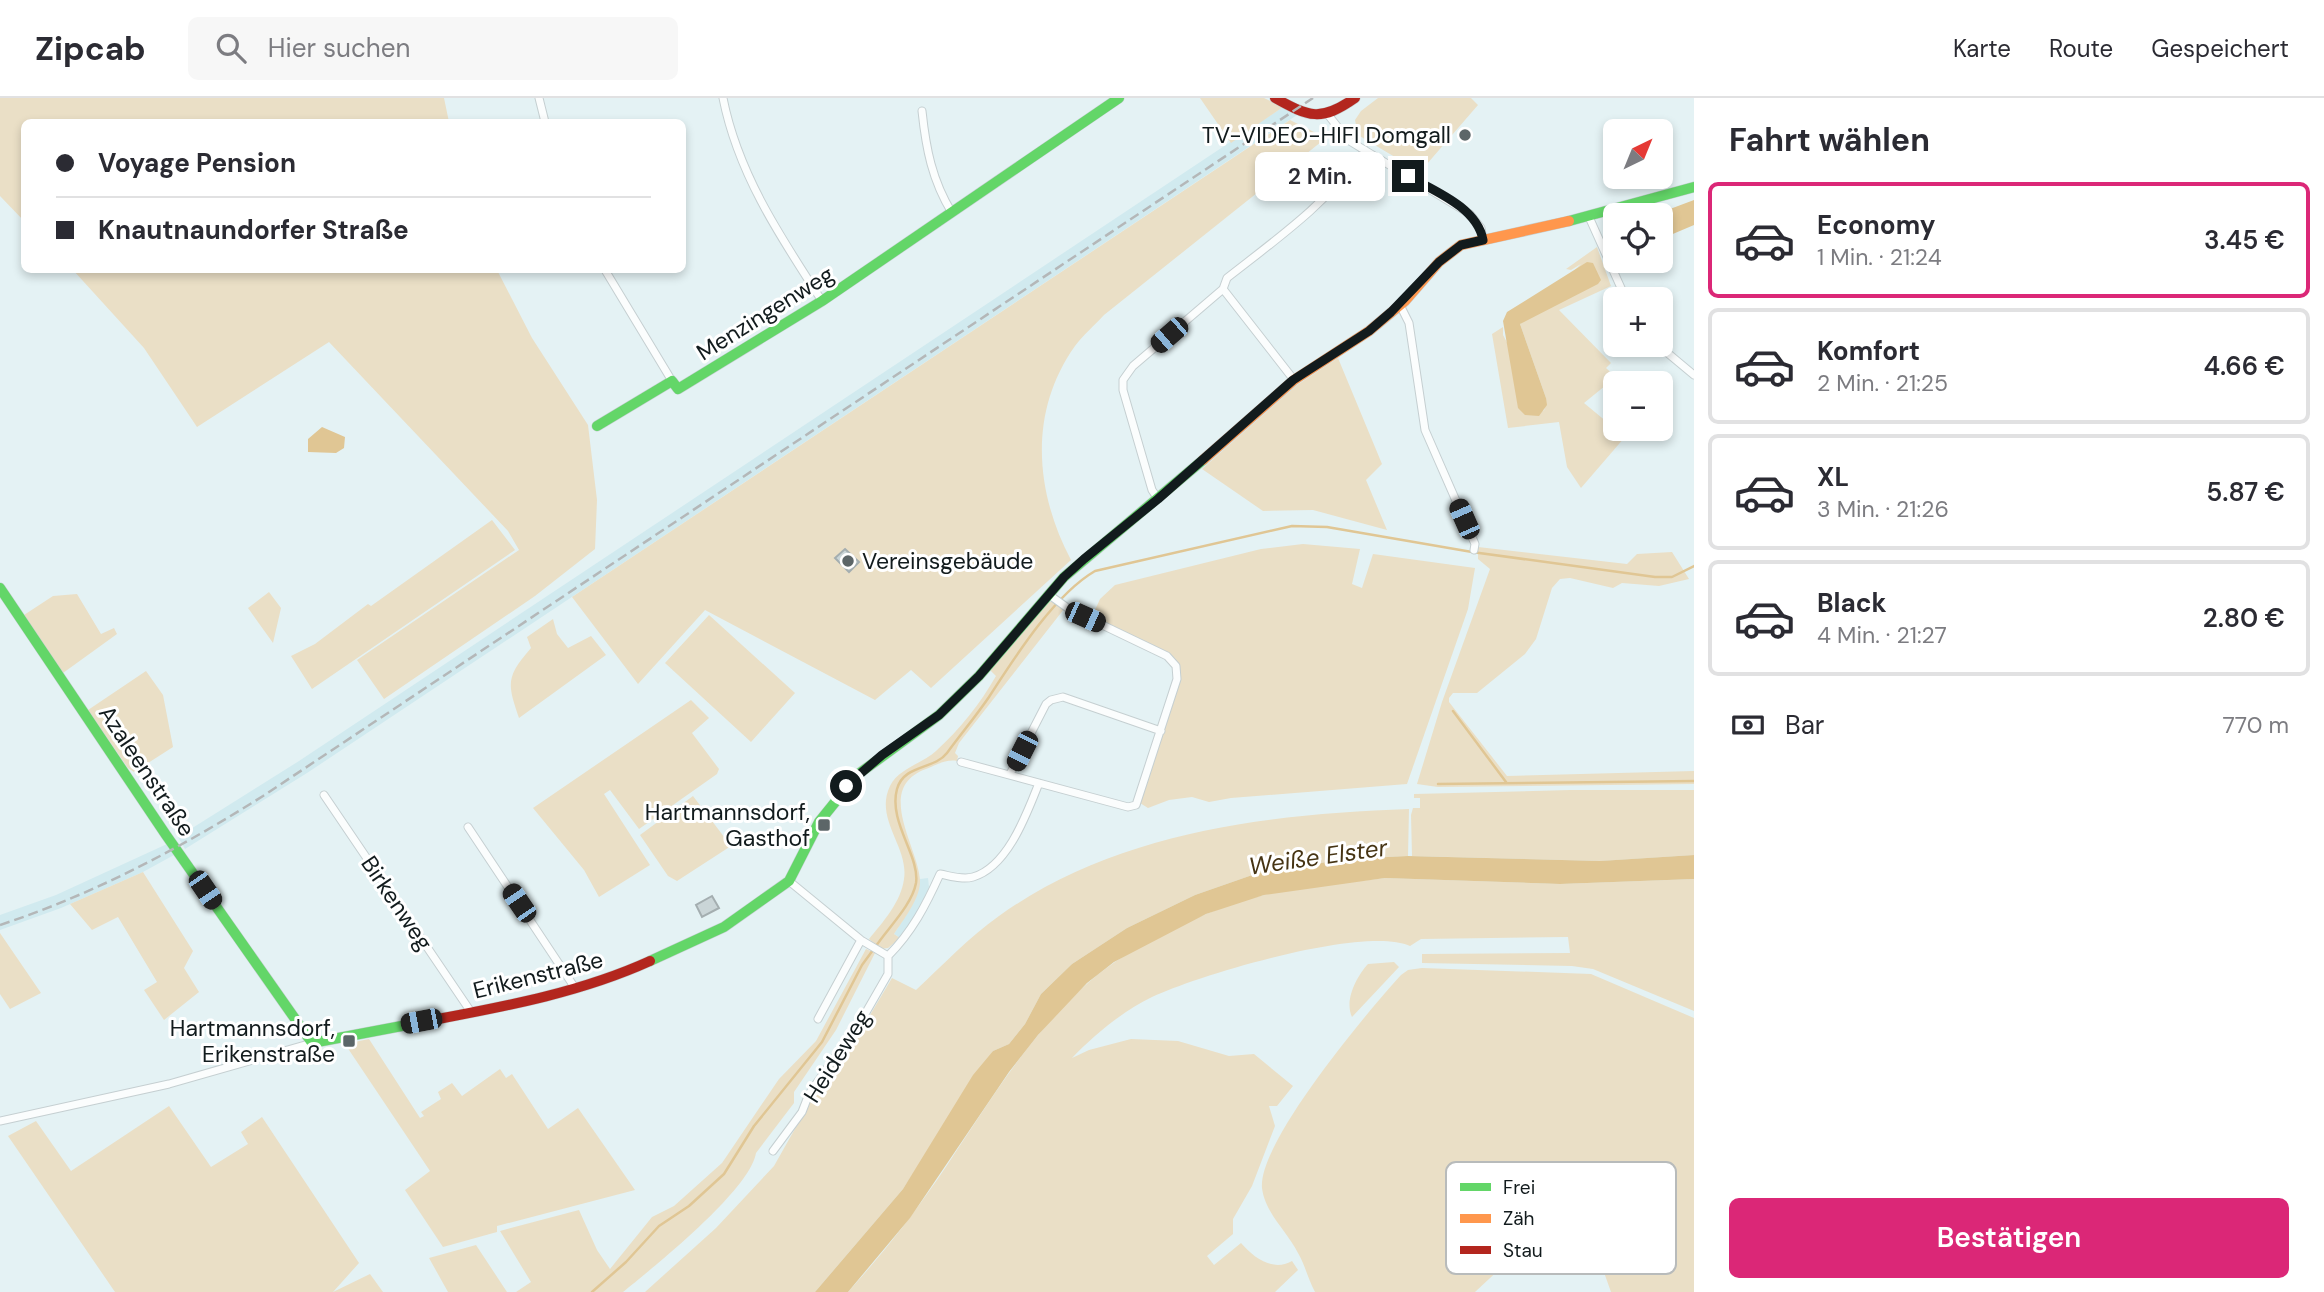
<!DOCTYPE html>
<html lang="de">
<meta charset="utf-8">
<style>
:root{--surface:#fff;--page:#f7f7f7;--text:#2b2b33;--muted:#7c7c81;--line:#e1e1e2;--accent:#db2777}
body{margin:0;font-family:"DM Sans",sans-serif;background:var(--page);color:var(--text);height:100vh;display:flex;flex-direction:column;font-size:26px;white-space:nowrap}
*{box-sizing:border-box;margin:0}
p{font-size:23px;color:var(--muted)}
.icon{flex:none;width:38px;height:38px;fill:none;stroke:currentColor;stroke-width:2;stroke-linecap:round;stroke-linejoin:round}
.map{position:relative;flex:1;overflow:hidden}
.drawer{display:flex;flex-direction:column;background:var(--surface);width:630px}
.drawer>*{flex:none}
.banner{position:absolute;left:21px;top:21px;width:665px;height:154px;border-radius:10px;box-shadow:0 4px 10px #0003;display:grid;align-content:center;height:154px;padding:0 35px;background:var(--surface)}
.needle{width:46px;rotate:43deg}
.tools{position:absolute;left:1603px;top:21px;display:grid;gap:14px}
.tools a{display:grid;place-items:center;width:70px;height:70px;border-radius:10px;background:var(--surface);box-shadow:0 4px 10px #0003;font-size:35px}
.end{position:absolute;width:32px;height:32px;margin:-16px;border:9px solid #121b1d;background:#fff;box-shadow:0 0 0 4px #fff}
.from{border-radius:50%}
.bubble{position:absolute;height:49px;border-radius:10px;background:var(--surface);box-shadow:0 4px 10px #0003;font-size:23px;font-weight:600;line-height:49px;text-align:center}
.car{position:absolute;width:21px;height:42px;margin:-21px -10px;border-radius:9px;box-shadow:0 0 5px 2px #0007;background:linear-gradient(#222 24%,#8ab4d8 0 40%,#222 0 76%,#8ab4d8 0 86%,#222 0)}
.banner b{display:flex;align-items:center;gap:24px;height:66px;font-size:26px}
.banner b+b{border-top:2px solid var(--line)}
.banner i{width:18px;height:18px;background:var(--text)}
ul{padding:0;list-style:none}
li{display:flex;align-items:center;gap:21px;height:116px;margin:0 14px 10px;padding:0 21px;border:4px solid var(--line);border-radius:10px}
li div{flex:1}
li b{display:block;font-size:26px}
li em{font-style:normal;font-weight:600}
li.current{border-color:var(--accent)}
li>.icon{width:63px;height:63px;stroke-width:1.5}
h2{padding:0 35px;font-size:32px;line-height:84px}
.pay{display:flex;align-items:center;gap:18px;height:77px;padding:0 35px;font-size:26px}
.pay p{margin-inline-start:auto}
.button{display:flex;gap:14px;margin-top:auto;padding:14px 35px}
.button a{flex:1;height:80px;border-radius:10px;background:var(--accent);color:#fff;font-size:28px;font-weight:600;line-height:80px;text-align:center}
header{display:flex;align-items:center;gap:42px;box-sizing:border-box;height:98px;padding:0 35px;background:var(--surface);border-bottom:2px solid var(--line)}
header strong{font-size:33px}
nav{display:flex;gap:38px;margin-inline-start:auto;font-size:24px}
.search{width:490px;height:63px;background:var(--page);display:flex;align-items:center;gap:18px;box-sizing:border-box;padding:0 24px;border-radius:10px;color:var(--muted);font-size:26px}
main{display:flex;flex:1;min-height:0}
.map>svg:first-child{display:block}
.built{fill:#d1eaef}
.green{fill:#eadfc6}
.water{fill:#e0c694}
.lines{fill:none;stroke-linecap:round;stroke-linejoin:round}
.stream{stroke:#e0c694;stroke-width:2.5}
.building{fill:#cad5d7;stroke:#a4aeb0;stroke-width:2}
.street-casing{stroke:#c5cfd1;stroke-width:9}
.fast-casing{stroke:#c5cfd1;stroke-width:11}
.slow-casing{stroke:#c5cfd1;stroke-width:11}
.jam-casing{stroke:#c5cfd1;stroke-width:11}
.street{stroke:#fbfdfd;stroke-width:7}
.fast{stroke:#63d668;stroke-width:10}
.slow{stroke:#ff974d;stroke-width:10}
.jam{stroke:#b3261e;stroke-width:10}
.rail{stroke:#b4b7b8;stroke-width:2.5;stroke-dasharray:10 5;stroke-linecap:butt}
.route{stroke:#121b1d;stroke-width:9}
.poi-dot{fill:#5c6668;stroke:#fff;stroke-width:2.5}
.labels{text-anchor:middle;stroke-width:6;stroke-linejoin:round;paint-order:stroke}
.poi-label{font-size:23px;fill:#121b1d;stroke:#fff;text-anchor:end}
.street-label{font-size:23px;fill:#121b1d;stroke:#fff}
.water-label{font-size:24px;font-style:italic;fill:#463414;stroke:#fff}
.key{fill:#fff;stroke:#b8bbbb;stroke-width:2}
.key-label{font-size:19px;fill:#121b1d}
</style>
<header>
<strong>Zipcab</strong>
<div class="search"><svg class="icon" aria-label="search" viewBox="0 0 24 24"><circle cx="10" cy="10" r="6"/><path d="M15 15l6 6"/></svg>Hier suchen</div>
<nav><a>Karte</a><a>Route</a><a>Gespeichert</a></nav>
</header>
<main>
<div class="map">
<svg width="1694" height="1194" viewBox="0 0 1694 1194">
<rect width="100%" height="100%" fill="#e4f2f4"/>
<path class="built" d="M1283 9 1297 17 307 675 185 751 178 739 299 663Z
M167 746 174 757 143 774 61 810 0 832V817L56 797Z
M928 780 929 789 916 817 900 840 894 836 908 814 920 781Z"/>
<path class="green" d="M0 0H444L449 24H24V123L0 98Z
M1200 0H1264L1283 9 1231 45Z
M1378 0H1471L1478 7 1420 74 1358 37 1355 22 1361 13Z
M1290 22 1326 40 1104 217C1095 227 1083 237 1075 248 1028 314 1035 394 1071 462L931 590 911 572 875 602 705 512 638 586 572 499Z
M1597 149 1611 188 1559 212 1611 265 1606 270 1616 279 1584 305 1625 339 1581 390 1567 369 1559 324 1508 330 1492 236 1503 229V237L1544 313 1546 300 1520 226 1581 166 1571 172 1566 171Z
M73 172H497L532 240 588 327 597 402 595 451 535 498 384 601 357 562 519 452 508 433 329 244 197 329 144 250Z
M1338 260 1382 366 1366 382 1387 432 1313 412 1263 413 1202 371 1297 287Z
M492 422 515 452 312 591 291 558 315 546 368 506 371 508Z
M1303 446 1360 451 1352 486 1362 490 1373 456 1475 470 1468 511 1407 686 1231 700 1209 704 1192 699 1169 702 1148 710 1140 705 1180 582C1182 538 1108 545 1095 512L1100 501 1115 487 1261 451Z
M1478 449 1627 466 1637 456 1672 454 1689 481 1659 488 1622 485 1613 490 1570 480 1560 481 1552 490 1536 541 1525 556 1477 595H1453L1449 600V604L1507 678 1694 673V686L1438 689 1417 686 1442 604 1490 471 1478 461Z
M269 494 281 510 273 545 248 510Z
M77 496 101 536 114 530 117 536 63 575 24 517 53 498Z
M1045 504H1055L1064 511 959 645 955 655 958 658 957 663C946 661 936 667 926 671 874 690 918 748 920 782 921 800 903 822 894 836L900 840 888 850 881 851 869 841C883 824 901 804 904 781 909 749 874 721 890 688 899 670 922 666 936 653 960 631 980 606 996 578L990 572Z
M709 517 795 595 751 644 665 565Z
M553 521 557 536 568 550 591 538 606 557 519 620C507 585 506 579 531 550L527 539Z
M146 573 163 597 173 649 134 674 128 670 88 612Z
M691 602 709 620 692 635 719 671 717 676 639 731 610 692 604 696 650 767 599 799 584 772 533 710Z
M1570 692H1694V757L1601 763 1412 758 1411 717 1413 710H1420V700H1414V696Z
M693 698 731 748 677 783 668 778 640 737Z
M1409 711 1408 758 1346 761 1258 775 1195 797 1127 830 1072 866 1041 896 1025 926 1009 946 993 953 903 1091 815 1194H645L716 1130 774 1068 818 990 870 917 892 880 916 892C943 867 969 839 999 818 1116 734 1268 716 1409 711Z
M143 774 193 853 184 870 199 894 164 922 144 892 157 884 118 819 92 832 70 806Z
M1385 780 1560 786 1694 781V913L1593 871 1572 868 1422 865V856L1570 855 1568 839 1421 841 1410 848C1365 827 1198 877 1152 899 1123 913 1094 937 1072 960L1089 952 1131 941 1178 943 1229 958 1254 956 1293 988 1277 1008H1269L1275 1028 1252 1088 1233 1121V1136L1207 1158 1214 1167 1241 1145C1254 1160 1273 1174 1292 1163L1298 1172 1275 1194H848C880 1159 910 1121 937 1082 984 1013 1026 939 1089 884 1131 847 1209 810 1264 797 1303 788 1345 785 1385 780Z
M0 835 41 895 10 911 0 896Z
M866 851 875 855 836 932 794 994V1005L756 1055C750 1092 654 1169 623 1194H516L531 1184 500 1133 579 1112 597 1152 610 1171 652 1119 674 1108 722 1065 779 981 816 943Z
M1394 864 1399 869 1352 919C1344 902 1357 878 1368 866Z
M1422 870 1591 876 1694 920V1194H1611L1601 1166 1588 1156 1537 1167 1503 1168 1475 1194H1315C1308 1181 1305 1167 1298 1155 1287 1133 1265 1115 1262 1090 1258 1044 1368 913 1401 877L1408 872Z
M369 941 420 1020 424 1018 421 1014 441 1001 438 994 452 985 462 998 500 971 506 980 512 976 548 1031 578 1010 635 1092 497 1128V1134L443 1149 405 1092 430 1073 345 946Z
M169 1008 211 1069 248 1046 241 1034 262 1019 359 1165 333 1194 370 1176 383 1194H115L8 1038 36 1023 71 1073Z
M476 1147 507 1194H448L429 1160Z"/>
<path class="water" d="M1694 102V127L1661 141V117H1654Z
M1587 164 1593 165 1601 182 1598 186 1520 226 1546 300 1547 307 1539 318 1525 317 1518 310 1503 223 1507 214Z
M322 329 345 339 344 350 336 355 308 354V341Z
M1694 757V781L1560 786 1385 780 1264 797 1206 816 1114 864 1087 885 1038 937 1009 974 910 1120 848 1194H815L903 1091 973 977 993 953 1009 946 1025 926 1041 896 1072 866 1127 830 1195 797 1258 775 1346 761 1408 758 1600 763Z"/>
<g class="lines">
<path class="stream" d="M1453 613 1506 684
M1438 686 1694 683
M876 848C888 830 912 807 916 785 920 758 888 724 897 691 904 666 934 672 947 655 961 636 976 618 989 599 1015 559 1054 497 1095 473L1292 428 1327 429 1472 454 1655 479H1672L1694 468
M592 1194 626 1164 659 1128 689 1108 724 1076 754 1028 822 944 862 867 873 852"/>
</g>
<path class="building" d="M845 451 859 464 849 474 835 460Z
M712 798 719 810 702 819 696 807Z"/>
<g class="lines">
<g class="street-casing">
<path id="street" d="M539 0 545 24
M723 0C738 76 781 140 822 203
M922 13C926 51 932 82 952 115
M1329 18 1348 42 1470 116 1481 130 1483 142
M1589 119 1626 201
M605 172 672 283
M1223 191 1294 282
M1400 207 1409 225 1425 332 1475 446 1474 452
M1658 247 1694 277
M1158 401 1152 392 1123 292V282L1133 268 1223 191 1227 180C1278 140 1328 105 1365 52
M961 664 1128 709 1136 707 1177 581 1176 568 1167 558 1069 511 1048 496
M1010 676 1046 606 1051 602 1063 599 1161 633
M324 697 471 914
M468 729 575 890
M789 783 861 842 888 858
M818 921 861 842
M0 1023 169 986 312 945
M773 1053 802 1014 809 996 865 916 888 876V858C912 834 926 807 940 776 951 778 962 782 973 779 1008 769 1027 715 1039 685"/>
</g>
<g class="fast-casing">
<path id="fast" d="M1569 123 1694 89
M597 328 672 283 678 291 822 203 1119 0
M0 490 166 737 312 945 407 927
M650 863 724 829 789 783 819 724 857 677 939 617 979 578 1064 479 1203 362"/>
</g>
<g class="slow-casing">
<path id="slow" d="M1203 362 1294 282 1369 233 1405 203 1439 164 1461 147 1569 123"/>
</g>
<g class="jam-casing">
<path id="jam" d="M1275 0C1309 19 1321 24 1355 0
M407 927C489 911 573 898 650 863"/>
</g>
<use href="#street" class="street"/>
<use href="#fast" class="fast"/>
<use href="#slow" class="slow"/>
<use href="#jam" class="jam"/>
<path class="rail" d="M0 827C94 796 179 751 263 698L1313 0"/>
</g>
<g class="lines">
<path class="route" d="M846 688 882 657 939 617 979 578 1064 479 1084 461 1158 401 1293 282 1369 233 1391 214 1439 164 1461 147 1483 142C1477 109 1434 93 1408 78"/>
</g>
<g class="poi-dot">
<circle cx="1465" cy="37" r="7"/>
<circle cx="848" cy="463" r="7"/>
<rect x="817" y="720" width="14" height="14" rx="3.5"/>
<rect x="342" y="936" width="14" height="14" rx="3.5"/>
</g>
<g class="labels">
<g class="poi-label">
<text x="1451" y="45">TV-VIDEO-HIFI Domgall</text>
<text x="862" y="471" text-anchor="start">Vereinsgebäude</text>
<text x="810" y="722">Hartmannsdorf,<tspan x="810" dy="26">Gasthof</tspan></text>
<text x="335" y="938">Hartmannsdorf,<tspan x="335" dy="26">Erikenstraße</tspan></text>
</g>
<g class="street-label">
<text transform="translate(765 215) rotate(-32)" y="8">Menzingenweg</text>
<text transform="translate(147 673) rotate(56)" y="8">Azaleenstraße</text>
<text transform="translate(397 805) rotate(56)" y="8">Birkenweg</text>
<text transform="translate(538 877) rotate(-14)" y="8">Erikenstraße</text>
<text transform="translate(837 958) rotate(-58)" y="8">Heideweg</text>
</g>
<g class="water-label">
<text transform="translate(1318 759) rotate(-8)" y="8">Weiße Elster</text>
</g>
</g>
<rect x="1446" y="1064" width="230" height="112" rx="10" class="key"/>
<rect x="1460" y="1085" width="31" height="8" fill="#63d668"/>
<rect x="1460" y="1116" width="31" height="9" fill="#ff974d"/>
<rect x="1460" y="1148" width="31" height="8" fill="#b3261e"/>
<g class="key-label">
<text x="1503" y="1096">Frei</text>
<text x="1503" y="1127">Zäh</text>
<text x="1503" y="1159">Stau</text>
</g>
</svg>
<div class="tools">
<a><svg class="needle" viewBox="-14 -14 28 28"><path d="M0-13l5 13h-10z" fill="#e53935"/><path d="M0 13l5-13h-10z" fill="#7c7c81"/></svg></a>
<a><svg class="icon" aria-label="locate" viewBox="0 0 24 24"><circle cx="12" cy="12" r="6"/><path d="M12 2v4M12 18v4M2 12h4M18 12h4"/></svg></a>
<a>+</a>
<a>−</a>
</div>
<i class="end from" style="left:846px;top:688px"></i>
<i class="end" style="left:1408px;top:78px"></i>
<div class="bubble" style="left:1255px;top:54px;width:130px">2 Min.</div>
<i class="car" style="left:1169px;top:237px;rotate:229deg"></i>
<i class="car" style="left:1464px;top:421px;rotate:336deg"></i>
<i class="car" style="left:1085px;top:519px;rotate:114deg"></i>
<i class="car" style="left:1022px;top:653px;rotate:207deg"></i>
<i class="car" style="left:205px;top:792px;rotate:146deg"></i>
<i class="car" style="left:519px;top:805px;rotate:326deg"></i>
<i class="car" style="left:421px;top:923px;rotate:259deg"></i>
<div class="banner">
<b><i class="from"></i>Voyage Pension</b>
<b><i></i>Knautnaundorfer Straße</b>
</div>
</div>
<section class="drawer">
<h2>Fahrt wählen</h2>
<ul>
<li class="current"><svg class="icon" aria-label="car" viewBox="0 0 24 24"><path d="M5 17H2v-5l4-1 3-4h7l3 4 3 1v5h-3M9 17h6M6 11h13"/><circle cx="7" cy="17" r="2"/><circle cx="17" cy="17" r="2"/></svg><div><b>Economy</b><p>1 Min. · 21:24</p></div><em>3.45 €</em></li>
<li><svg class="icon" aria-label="car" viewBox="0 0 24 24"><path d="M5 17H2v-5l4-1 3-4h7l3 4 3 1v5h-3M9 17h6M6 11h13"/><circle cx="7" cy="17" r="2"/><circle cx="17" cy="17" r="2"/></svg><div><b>Komfort</b><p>2 Min. · 21:25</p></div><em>4.66 €</em></li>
<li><svg class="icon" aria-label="car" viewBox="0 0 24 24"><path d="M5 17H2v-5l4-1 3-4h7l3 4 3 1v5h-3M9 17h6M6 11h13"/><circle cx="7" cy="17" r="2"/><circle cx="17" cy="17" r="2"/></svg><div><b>XL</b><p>3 Min. · 21:26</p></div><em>5.87 €</em></li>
<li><svg class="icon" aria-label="car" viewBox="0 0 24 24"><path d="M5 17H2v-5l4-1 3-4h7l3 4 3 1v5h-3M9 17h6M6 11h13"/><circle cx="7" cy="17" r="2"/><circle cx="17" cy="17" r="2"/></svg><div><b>Black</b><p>4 Min. · 21:27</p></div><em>2.80 €</em></li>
</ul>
<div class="pay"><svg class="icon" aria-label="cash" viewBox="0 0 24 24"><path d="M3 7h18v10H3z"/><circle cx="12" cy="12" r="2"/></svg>Bar<p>770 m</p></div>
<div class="button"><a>Bestätigen</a></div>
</section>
</main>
